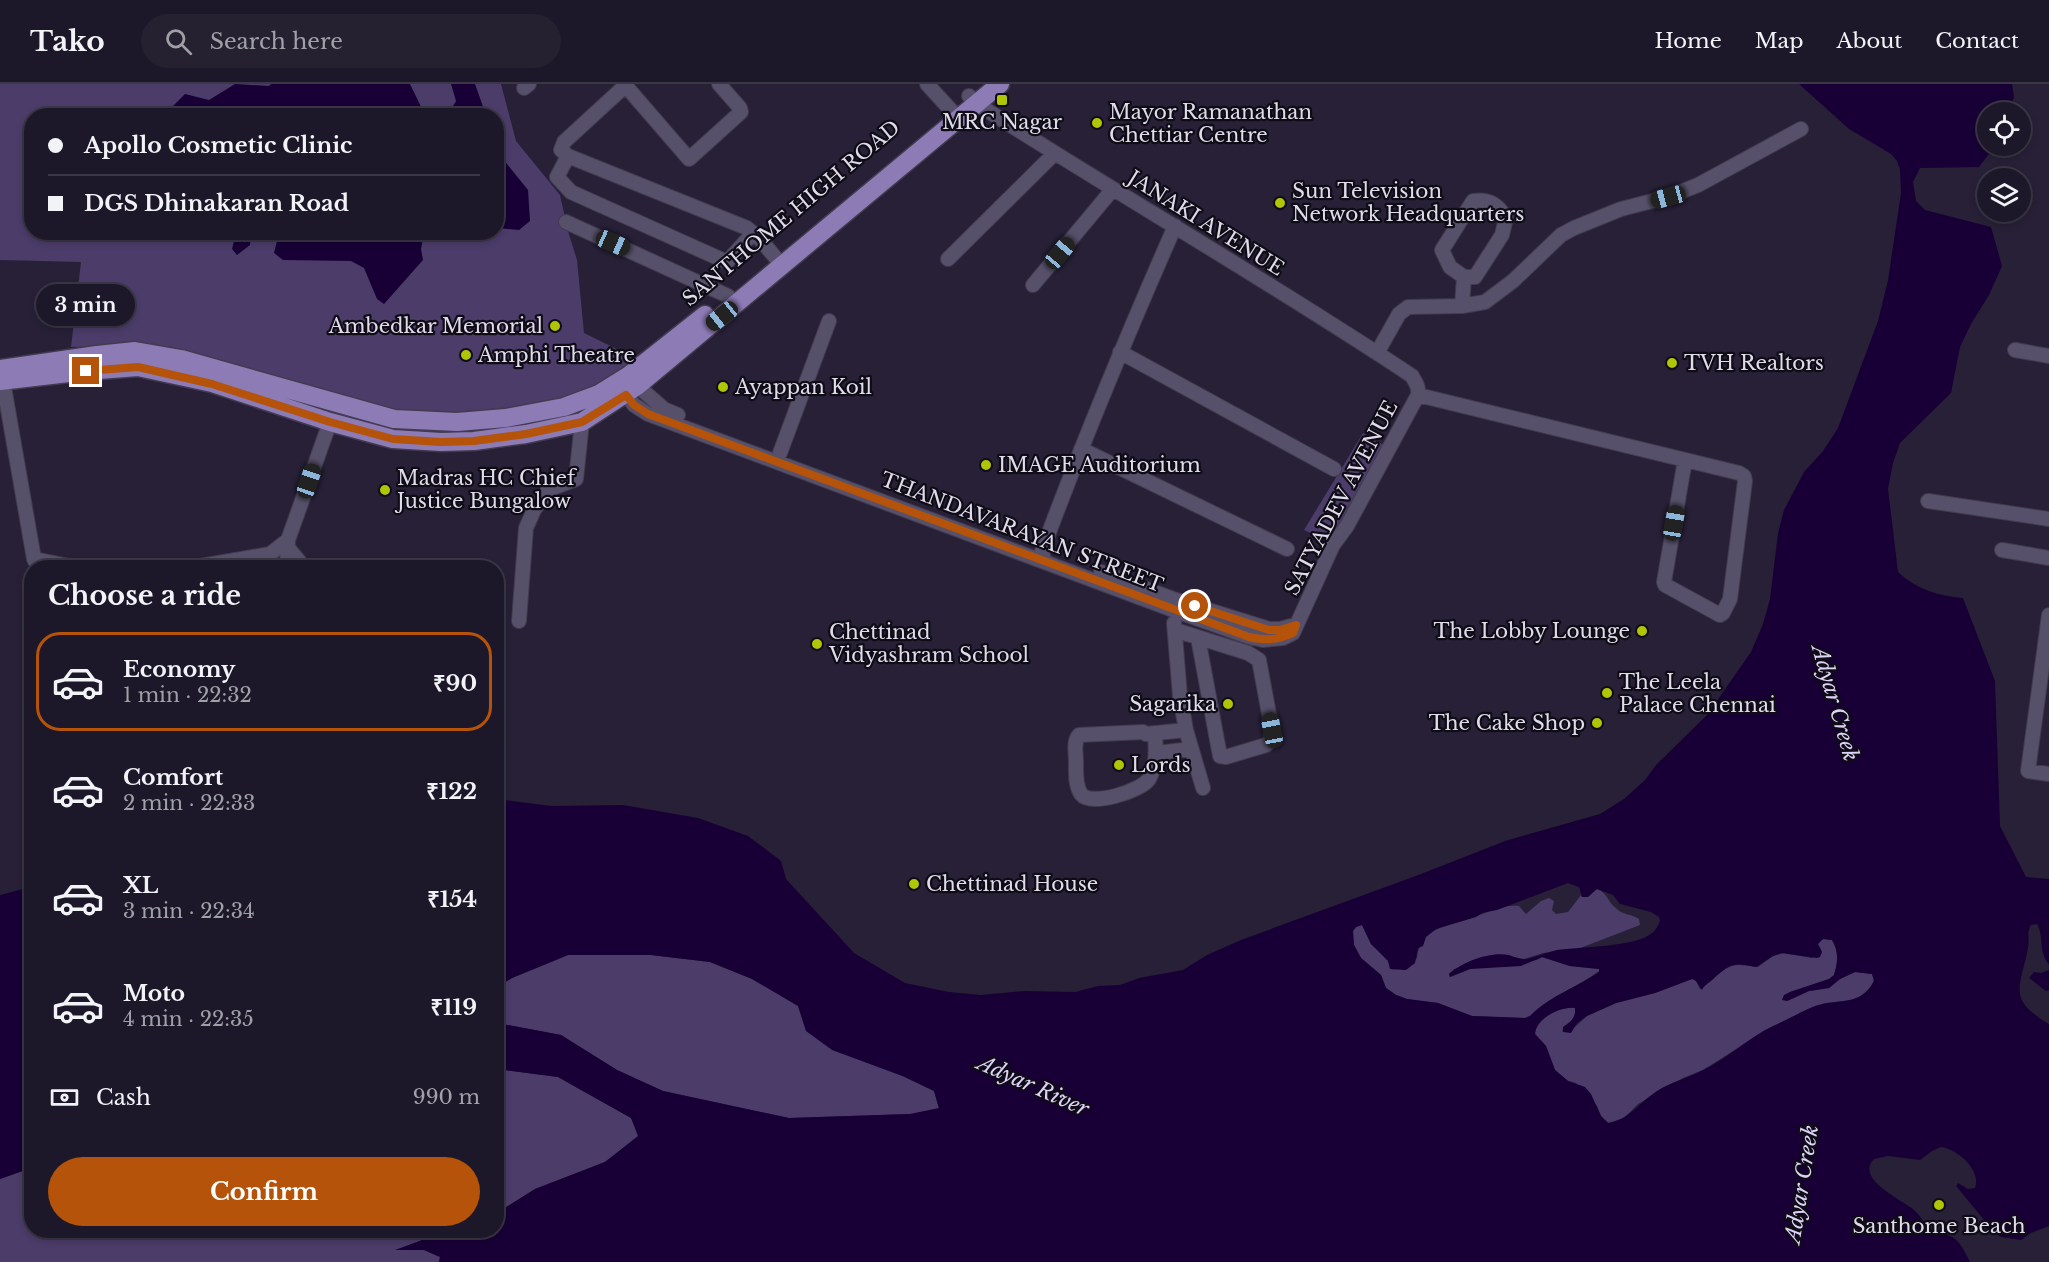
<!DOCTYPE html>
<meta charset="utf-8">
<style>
:root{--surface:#1d1829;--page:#252131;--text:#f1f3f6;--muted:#a0a0a8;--line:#3b3746;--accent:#b45309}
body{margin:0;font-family:"Libre Baskerville",serif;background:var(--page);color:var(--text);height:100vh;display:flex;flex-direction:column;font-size:22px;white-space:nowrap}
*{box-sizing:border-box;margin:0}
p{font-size:20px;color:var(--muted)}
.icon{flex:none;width:33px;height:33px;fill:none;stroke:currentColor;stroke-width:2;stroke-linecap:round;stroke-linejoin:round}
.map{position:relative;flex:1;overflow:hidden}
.sheet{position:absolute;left:24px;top:476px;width:480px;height:678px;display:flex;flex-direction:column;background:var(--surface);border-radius:24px;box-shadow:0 3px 9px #0003,0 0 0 2px var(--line)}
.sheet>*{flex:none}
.guide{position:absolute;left:24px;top:24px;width:480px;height:132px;border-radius:24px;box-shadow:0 3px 9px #0003,0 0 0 2px var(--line);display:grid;align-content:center;height:132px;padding:0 24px;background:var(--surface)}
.tools{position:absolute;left:1977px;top:18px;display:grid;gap:12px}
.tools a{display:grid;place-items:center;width:54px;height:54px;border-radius:50%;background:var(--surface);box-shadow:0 3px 9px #0003,0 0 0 2px var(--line);font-size:30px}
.end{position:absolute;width:27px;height:27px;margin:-14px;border:8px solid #b45309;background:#fff;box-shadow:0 0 0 3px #fff}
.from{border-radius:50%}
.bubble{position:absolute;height:42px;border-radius:21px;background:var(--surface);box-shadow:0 3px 9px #0003,0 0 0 2px var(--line);font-size:20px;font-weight:700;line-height:42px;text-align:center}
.car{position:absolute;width:18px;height:36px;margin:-18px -9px;border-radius:8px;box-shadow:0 0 4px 2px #0007;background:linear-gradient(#222 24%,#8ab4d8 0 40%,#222 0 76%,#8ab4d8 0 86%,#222 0)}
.guide b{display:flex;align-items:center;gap:21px;height:57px;font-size:22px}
.guide b+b{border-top:2px solid var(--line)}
.guide i{width:15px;height:15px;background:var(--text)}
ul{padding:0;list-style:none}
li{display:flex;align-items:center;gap:18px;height:99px;margin:0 12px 9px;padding:0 12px;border:3px solid transparent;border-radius:24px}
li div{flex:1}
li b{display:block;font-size:22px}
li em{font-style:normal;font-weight:700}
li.on{border-color:var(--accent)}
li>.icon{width:54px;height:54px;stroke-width:1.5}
h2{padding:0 24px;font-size:27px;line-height:72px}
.pay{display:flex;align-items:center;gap:15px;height:66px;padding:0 24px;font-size:22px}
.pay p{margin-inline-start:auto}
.cta{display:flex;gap:12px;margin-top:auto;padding:12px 24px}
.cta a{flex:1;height:69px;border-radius:36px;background:var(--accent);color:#fff;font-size:24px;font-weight:700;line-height:69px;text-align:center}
header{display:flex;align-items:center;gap:36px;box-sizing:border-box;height:84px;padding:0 30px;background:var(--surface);border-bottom:2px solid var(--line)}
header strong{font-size:28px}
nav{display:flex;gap:33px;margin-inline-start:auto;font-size:21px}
.search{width:420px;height:54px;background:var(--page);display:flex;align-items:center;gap:15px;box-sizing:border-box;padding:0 21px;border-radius:33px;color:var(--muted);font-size:22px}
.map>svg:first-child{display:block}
.green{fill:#4b3c6a;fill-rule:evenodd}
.water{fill:#180036;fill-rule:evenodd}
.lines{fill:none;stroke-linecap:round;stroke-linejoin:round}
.minor-casing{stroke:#423b4f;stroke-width:16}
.major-casing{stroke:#423b4f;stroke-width:21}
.minor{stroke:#57506a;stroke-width:14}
.major{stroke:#8d7bb6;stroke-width:18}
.route{stroke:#b45309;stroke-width:8}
.poi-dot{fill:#afc506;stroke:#0f0c16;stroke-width:2}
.labels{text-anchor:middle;stroke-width:4.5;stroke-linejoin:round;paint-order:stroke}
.poi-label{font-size:20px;fill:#dfdbeb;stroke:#0f0c16;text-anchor:start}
.street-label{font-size:20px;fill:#dfdbeb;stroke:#0f0c16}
.water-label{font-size:21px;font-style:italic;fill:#ddd3f9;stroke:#0f0c16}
</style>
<header>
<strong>Tako</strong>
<div class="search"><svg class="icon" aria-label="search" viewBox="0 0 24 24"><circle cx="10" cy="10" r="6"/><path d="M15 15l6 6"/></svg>Search here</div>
<nav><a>Home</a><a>Map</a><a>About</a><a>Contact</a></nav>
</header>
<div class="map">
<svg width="2049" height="1178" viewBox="0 0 2049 1178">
<rect width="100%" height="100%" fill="#272037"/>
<path class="green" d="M0 0H501L516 57 560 111 568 147 577 176 584 249 639 276 601 302 554 318 452 333 391 328 151 261 71 263 81 178 0 176ZM32 32H496V148H32Z
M1363 349 1387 363 1334 460 1304 446Z
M1597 805C1608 809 1608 819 1617 825 1623 831 1632 830 1639 835L1640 841 1578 865 1543 869 1524 875 1509 872 1454 885 1449 890 1450 893 1470 885 1537 876 1542 873 1570 882 1599 885V887C1576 904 1550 912 1530 932L1525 934 1472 932 1438 919 1407 915 1396 911 1386 904 1381 891 1361 874 1354 861 1353 847 1356 843 1362 841 1371 860 1385 872 1393 886 1397 884 1403 886 1417 874C1420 843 1450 841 1474 833 1489 828 1503 820 1519 822L1526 830 1541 817 1549 814 1554 817 1552 826 1556 830 1568 828 1581 811 1582 813Z
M1823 855 1832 856C1839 868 1838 878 1834 891L1829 895 1790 908 1787 917 1809 907 1829 904 1840 895 1855 888 1872 890 1874 896 1870 905 1862 913 1853 916 1825 919 1803 928 1770 944 1703 986 1683 994 1638 1020 1624 1034 1608 1039 1601 1032 1597 1022 1576 999 1568 997 1555 986 1546 962 1535 950C1536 934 1561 922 1575 924V931L1569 941 1565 942 1562 947 1564 948 1575 943 1587 932 1616 919 1655 909 1692 895H1695L1700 905H1702C1705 900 1709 899 1713 895 1731 878 1735 880 1758 883L1773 872 1784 869 1812 874 1821 865 1817 860Z
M568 871H651L710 878 752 895 798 922 806 946 934 1007 939 1025 911 1030 789 1034 663 1007 617 986 561 951 497 939 496 903 512 894Z
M497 985 558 993 631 1034 639 1052 605 1078 535 1105 497 1129Z
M31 1084 32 1146H461L425 1155 398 1166H424L440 1173 439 1178H0V1095Z"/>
<path class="water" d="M235 0 269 2 271 0H410L425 31H153L166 29 185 10 209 16Z
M451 0H475L486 31H438L449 29 456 17Z
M1799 0H2012L2014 13 2008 28H1988V62H1995L1979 83 1920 84 1913 98 1916 117 1925 126 1991 143 2002 182 1989 211 1971 240 1960 263 1951 309 1900 359 1893 379 1888 405 1898 488C1916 505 1939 512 1963 514L1995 597 2000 742 2026 793 2049 795V881C2037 864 2045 855 2037 840L2031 841C2026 849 2030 855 2028 864 2020 905 2007 915 2049 940V1142L2031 1149 2021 1156 2001 1153 1995 1149 1956 1102 1958 1099 1968 1105 1975 1104C1982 1086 1957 1065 1941 1063L1932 1067 1920 1076 1888 1072 1874 1075C1854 1095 1903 1116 1914 1126 1921 1132 1925 1141 1933 1146 1940 1150 1949 1150 1955 1155 1962 1161 1966 1170 1970 1178H439L440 1173 424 1166H395L425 1155 461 1146H496L497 1129 535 1105 605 1078 638 1052 631 1034 558 993 497 985V939L561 951 617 986 663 1007 789 1034 910 1030 939 1024 934 1007 905 993 832 966 806 947 798 922 752 895 710 878 651 871H568L512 894 497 903V715L552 722 623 721 698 734 748 752 781 777 786 795 854 869 905 899 949 908 981 911 1024 907 1075 908 1098 902 1120 901 1139 894 1183 886 1207 871 1241 856 1421 790 1505 757 1600 730 1624 715 1645 696 1656 681 1707 631 1751 568 1763 540 1770 515 1778 449 1784 426 1804 388 1823 367 1838 344 1878 237 1888 196 1901 109 1900 85 1897 77 1891 70 1849 45ZM1568 799 1579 803 1582 813H1588L1597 805 1613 811 1620 820 1651 828 1659 833 1660 837C1658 841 1656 846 1652 849 1636 863 1579 863 1557 866 1547 868 1537 873 1527 875 1520 876 1515 873 1509 871 1490 867 1462 878 1449 890L1450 893 1470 885 1521 882 1542 873 1570 882 1599 885V888C1576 904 1551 911 1530 932L1525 934 1472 932 1438 919 1407 915 1396 911 1386 904 1381 891 1361 874 1354 861 1353 847 1356 843 1362 841 1371 860 1388 877 1390 885 1406 886 1415 879 1418 864 1423 862 1426 853 1436 845 1476 833 1482 829 1497 826ZM1823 855 1832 856C1839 868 1838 878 1834 891L1829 895 1790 908 1784 911 1782 916 1787 917 1809 907 1829 904 1840 895 1855 888 1872 890 1874 897C1860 923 1839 914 1815 922 1800 928 1787 936 1773 942 1748 954 1728 974 1703 986 1688 994 1671 998 1657 1007 1640 1018 1627 1037 1608 1039L1601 1032 1591 1010 1585 1003 1568 997 1555 986 1546 962 1535 950C1536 934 1561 922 1575 924 1576 935 1570 938 1563 943V948L1571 949 1577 939 1587 932 1616 919 1655 909 1692 895 1696 897 1702 906C1704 901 1708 900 1712 896 1730 880 1732 878 1756 883L1773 872 1781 869 1817 874 1820 873 1822 868 1818 860Z
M496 62 499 70 528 106 530 137 519 146 497 144Z
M236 149H251L250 161 237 171 232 165Z
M279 149H424L421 165 423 176 384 220 377 215 364 184 351 177 283 176 274 169Z
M31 803V1084L0 1095V811Z
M2049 886V906L2046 907 2029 894 2034 888 2041 889Z"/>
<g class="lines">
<g class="minor-casing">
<path id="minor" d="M627 0 564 58 561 66 568 72 747 144 760 155 775 173
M927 0 959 35
M625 1 689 75 741 28 740 24 719 0
M524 4 529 0
M568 72 557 93 571 108 727 178 753 149
M566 138 728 212
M948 175 1054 70
M1033 201 1113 105
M1462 222 1464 193 1450 183 1442 166 1473 117C1489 115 1498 120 1506 134L1502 151 1475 193H1464
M2015 266 2049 272
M1120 268 1334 385
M1377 269 1399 230 1408 223 1462 222 1485 218 1513 197 1561 151 1574 144 1621 125 1668 113 1698 101 1801 45
M3 297 34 475 38 483
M632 297 664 325 678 331
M621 304 634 321 648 330 1173 526 1249 553 1263 556 1283 554 1293 549 1333 461 1347 442 1418 311C1419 303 1416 299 1412 292 1269 197 1121 112 977 20L969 12
M1418 311 1739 389 1744 392 1745 397 1730 515 1723 529 1720 531 1665 501 1664 498 1685 376
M1081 365 1287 465
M780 369 829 237
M1928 417 2049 435
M288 464 304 483
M2002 466 2049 474
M34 475 74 483
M1044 476 1042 467C1083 357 1128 249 1175 142
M195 483 270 470 288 456
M287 483 288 456 330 338
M1101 488 1176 516 1269 545H1280L1291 542
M2049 531 2028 687 2049 690
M519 537 526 444 534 426 548 406 576 395 582 338
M1174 539 1180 612 1186 646 1203 704
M1175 546 1248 569 1259 576 1272 646 1271 656 1266 661 1226 673 1220 672 1198 554
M1155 649C1156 664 1157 681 1149 695 1141 707 1091 723 1081 710 1075 701 1076 688 1076 678 1076 669 1073 658 1079 651L1143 648 1146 650 1186 646
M1157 669 1191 665"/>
</g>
<g class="major-casing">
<path id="major" d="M0 285 97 271 135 267 181 275 394 335 457 338 506 334 564 323 599 310 628 292 705 231
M0 297 86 287 138 283 212 299 330 338 393 355 441 358 474 357 526 350 582 338 637 302 1000 0"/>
</g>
<use href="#minor" class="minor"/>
<use href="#major" class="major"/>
</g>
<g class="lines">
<path class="route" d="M86 287 138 283 212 300 330 338 393 355 441 358 474 357 526 350 582 338 626 311 634 321 648 330 1249 553C1265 557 1279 556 1293 549L1296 541 1280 546H1269L1195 522"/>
</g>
<g class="poi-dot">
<rect x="996" y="10" width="12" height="12" rx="3"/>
<circle cx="1097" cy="39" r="6"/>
<circle cx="1280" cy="119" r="6"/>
<circle cx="555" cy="242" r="6"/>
<circle cx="466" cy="271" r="6"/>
<circle cx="1672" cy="279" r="6"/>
<circle cx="723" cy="303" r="6"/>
<circle cx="986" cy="381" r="6"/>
<circle cx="385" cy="406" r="6"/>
<circle cx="1642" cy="547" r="6"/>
<circle cx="817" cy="560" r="6"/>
<circle cx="1607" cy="609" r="6"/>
<circle cx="1228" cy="620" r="6"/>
<circle cx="1597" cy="639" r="6"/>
<circle cx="1119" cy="681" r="6"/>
<circle cx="914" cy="800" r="6"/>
<circle cx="1939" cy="1121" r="6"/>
</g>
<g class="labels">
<g class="poi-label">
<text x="1109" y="35">Mayor Ramanathan<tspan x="1109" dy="23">Chettiar Centre</tspan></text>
<text x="1002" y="45" text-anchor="middle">MRC Nagar</text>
<text x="1292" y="114">Sun Television<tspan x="1292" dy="23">Network Headquarters</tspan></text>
<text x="543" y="249" text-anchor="end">Ambedkar Memorial</text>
<text x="478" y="278">Amphi Theatre</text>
<text x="1684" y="286">TVH Realtors</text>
<text x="735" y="310">Ayappan Koil</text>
<text x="998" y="388">IMAGE Auditorium</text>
<text x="397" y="401">Madras HC Chief<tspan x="397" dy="23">Justice Bungalow</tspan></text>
<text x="1630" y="554" text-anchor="end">The Lobby Lounge</text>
<text x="829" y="555">Chettinad<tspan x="829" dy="23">Vidyashram School</tspan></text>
<text x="1619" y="605">The Leela<tspan x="1619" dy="23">Palace Chennai</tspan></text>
<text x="1216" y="627" text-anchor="end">Sagarika</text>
<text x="1585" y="646" text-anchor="end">The Cake Shop</text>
<text x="1131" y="688">Lords</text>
<text x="926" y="807">Chettinad House</text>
<text x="1939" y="1149" text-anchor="middle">Santhome Beach</text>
</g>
<g class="street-label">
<text transform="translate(791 129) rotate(-40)" y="7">SANTHOME HIGH ROAD</text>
<text transform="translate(1206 139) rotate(32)" y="7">JANAKI AVENUE</text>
<text transform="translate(1341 414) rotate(-62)" y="7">SATYADEV AVENUE</text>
<text transform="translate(1022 448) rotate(21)" y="7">THANDAVARAYAN STREET</text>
</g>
<g class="water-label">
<text transform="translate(1835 619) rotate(74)" y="7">Adyar Creek</text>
<text transform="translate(1033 1002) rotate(24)" y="7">Adyar River</text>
<text transform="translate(1802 1100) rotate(-81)" y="7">Adyar Creek</text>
</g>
</g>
</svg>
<div class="tools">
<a><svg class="icon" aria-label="locate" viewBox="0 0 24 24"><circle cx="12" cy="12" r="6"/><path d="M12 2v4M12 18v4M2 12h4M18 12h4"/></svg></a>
<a><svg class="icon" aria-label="layers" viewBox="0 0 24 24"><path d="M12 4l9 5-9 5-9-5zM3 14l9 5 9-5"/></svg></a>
</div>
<i class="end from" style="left:1195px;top:522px"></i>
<i class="end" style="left:86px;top:287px"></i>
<div class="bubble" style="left:36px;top:200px;width:99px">3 min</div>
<i class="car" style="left:1668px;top:113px;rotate:255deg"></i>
<i class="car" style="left:613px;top:159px;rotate:114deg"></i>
<i class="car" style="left:1060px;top:169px;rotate:40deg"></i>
<i class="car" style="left:722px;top:232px;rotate:231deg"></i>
<i class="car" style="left:309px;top:397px;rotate:19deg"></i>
<i class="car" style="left:1674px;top:439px;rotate:10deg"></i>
<i class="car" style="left:1272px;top:646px;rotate:349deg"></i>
<div class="guide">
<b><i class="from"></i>Apollo Cosmetic Clinic</b>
<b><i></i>DGS Dhinakaran Road</b>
</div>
<section class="sheet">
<h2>Choose a ride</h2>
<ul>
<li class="on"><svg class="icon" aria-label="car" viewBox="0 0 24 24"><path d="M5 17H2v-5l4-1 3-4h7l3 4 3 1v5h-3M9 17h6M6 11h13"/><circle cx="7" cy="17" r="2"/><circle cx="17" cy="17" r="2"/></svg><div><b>Economy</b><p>1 min · 22:32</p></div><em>₹90</em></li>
<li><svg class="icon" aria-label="car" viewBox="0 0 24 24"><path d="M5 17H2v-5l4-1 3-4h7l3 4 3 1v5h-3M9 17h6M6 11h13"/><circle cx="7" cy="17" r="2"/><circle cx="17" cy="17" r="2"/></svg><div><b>Comfort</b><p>2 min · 22:33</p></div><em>₹122</em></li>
<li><svg class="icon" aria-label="car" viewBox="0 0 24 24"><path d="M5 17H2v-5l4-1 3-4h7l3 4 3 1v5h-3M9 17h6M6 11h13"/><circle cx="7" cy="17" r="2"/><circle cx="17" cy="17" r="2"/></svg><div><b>XL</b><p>3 min · 22:34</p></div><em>₹154</em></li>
<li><svg class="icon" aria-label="car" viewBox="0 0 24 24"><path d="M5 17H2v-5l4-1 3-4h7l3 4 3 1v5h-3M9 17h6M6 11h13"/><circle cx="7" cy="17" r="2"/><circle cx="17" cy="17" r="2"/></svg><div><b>Moto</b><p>4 min · 22:35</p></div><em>₹119</em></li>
</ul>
<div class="pay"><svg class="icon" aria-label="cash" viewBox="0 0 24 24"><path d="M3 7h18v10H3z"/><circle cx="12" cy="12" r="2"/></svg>Cash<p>990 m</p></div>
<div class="cta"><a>Confirm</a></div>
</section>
</div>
